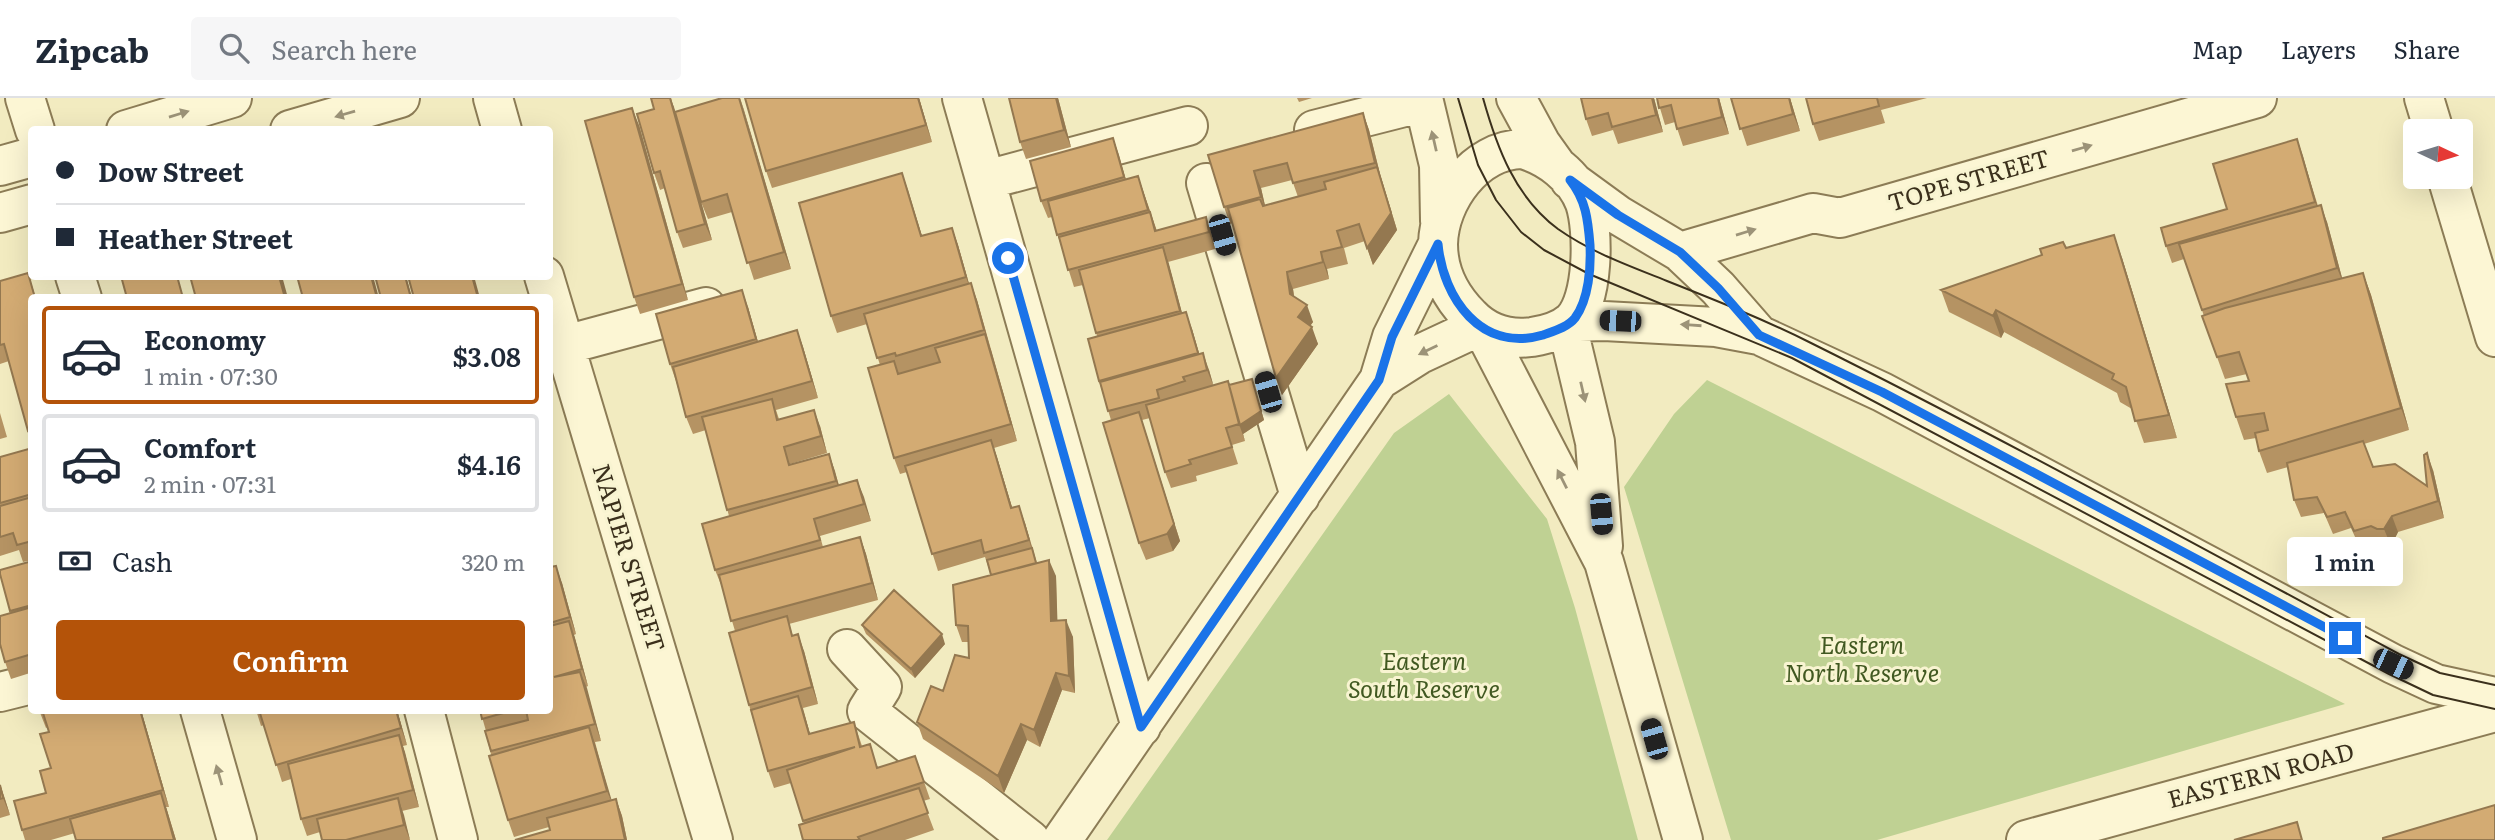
<!DOCTYPE html>
<meta charset="utf-8">
<style>
:root{--surface:#fff;--page:#f6f6f7;--text:#1f2937;--muted:#747a83;--line:#e0e1e3;--accent:#b45309}
body{margin:0;font-family:Literata,serif;background:var(--page);color:var(--text);height:100vh;display:flex;flex-direction:column;font-size:26px;white-space:nowrap}
*{box-sizing:border-box;margin:0}
p{font-size:23px;color:var(--muted)}
.icon{flex:none;width:38px;height:38px;fill:none;stroke:currentColor;stroke-width:2;stroke-linecap:round;stroke-linejoin:round}
.map{position:relative;flex:1;overflow:hidden}
.sheet{position:absolute;left:28px;top:196px;width:525px;height:420px;display:flex;flex-direction:column;background:var(--surface);border-radius:7px;box-shadow:0 7px 28px #0002}
.sheet>*{flex:none}
.guide{position:absolute;left:28px;top:28px;width:525px;height:154px;border-radius:7px;box-shadow:0 7px 28px #0002;display:grid;align-content:center;height:154px;padding:0 28px;background:var(--surface)}
.needle{width:46px;rotate:94deg}
.fabs{position:absolute;left:2403px;top:21px;display:grid;gap:14px}
.fabs a{display:grid;place-items:center;width:70px;height:70px;border-radius:7px;background:var(--surface);box-shadow:0 7px 28px #0002;font-size:35px}
.end{position:absolute;width:32px;height:32px;margin:-16px;border:9px solid #1a73e8;background:#fff;box-shadow:0 0 0 4px #fff}
.from{border-radius:50%}
.bubble{position:absolute;height:49px;border-radius:7px;background:var(--surface);box-shadow:0 7px 28px #0002;font-size:23px;font-weight:600;line-height:49px;text-align:center}
.car{position:absolute;width:21px;height:42px;margin:-21px -10px;border-radius:9px;box-shadow:0 0 5px 2px #0007;background:linear-gradient(#222 24%,#8ab4d8 0 40%,#222 0 76%,#8ab4d8 0 86%,#222 0)}
.guide b{display:flex;align-items:center;gap:24px;height:66px;font-size:26px}
.guide b+b{border-top:2px solid var(--line)}
.guide i{width:18px;height:18px;background:var(--text)}
ul{padding:12px 0 0;list-style:none}
li{display:flex;align-items:center;gap:21px;height:98px;margin:0 14px 10px;padding:0 14px;border:4px solid var(--line);border-radius:7px}
li div{flex:1}
li b{display:block;font-size:26px}
li em{font-style:normal;font-weight:600}
li.current{border-color:var(--accent)}
li>.icon{width:63px;height:63px;stroke-width:1.5}
.pay{display:flex;align-items:center;gap:18px;height:77px;padding:0 28px;font-size:26px}
.pay p{margin-inline-start:auto}
.action{display:flex;gap:14px;margin-top:auto;padding:14px 28px}
.action a{flex:1;height:80px;border-radius:7px;background:var(--accent);color:#fff;font-size:28px;font-weight:600;line-height:80px;text-align:center}
header{display:flex;align-items:center;gap:42px;box-sizing:border-box;height:98px;padding:0 35px;background:var(--surface);border-bottom:2px solid var(--line)}
header strong{font-size:33px}
nav{display:flex;gap:38px;margin-inline-start:auto;font-size:24px}
.search{width:490px;height:63px;background:var(--page);display:flex;align-items:center;gap:18px;box-sizing:border-box;padding:0 24px;border-radius:7px;color:var(--muted);font-size:26px}
.map>svg:first-child{display:block}
.green{fill:#bfd193}
.lines{fill:none;stroke-linecap:round;stroke-linejoin:round}
.minor-casing{stroke:#8c7c56;stroke-width:42}
.minor{stroke:#fcf6d4;stroke-width:38}
.tram{stroke:#3b301c;stroke-width:2}
.wall{fill:#b59363;fill-rule:evenodd}
.shaded-wall{fill:#947850}
.building{fill:#d3ab73;stroke:#947850;stroke-width:2}
.oneway{fill:#9c9378}
.route{stroke:#1a73e8;stroke-width:9}
.labels{text-anchor:middle;stroke-width:6;stroke-linejoin:round;paint-order:stroke}
.street-label{font-size:24px;fill:#3b301c;stroke:#f8f4d1}
.park-label{font-size:24px;font-style:italic;fill:#415921;stroke:#f8f4d1}
</style>
<header>
<strong>Zipcab</strong>
<div class="search"><svg class="icon" aria-label="search" viewBox="0 0 24 24"><circle cx="10" cy="10" r="6"/><path d="M15 15l6 6"/></svg>Search here</div>
<nav><a>Map</a><a>Layers</a><a>Share</a></nav>
</header>
<div class="map">
<svg width="2495" height="742" viewBox="0 0 2495 742">
<rect width="100%" height="100%" fill="#f2ebc0"/>
<path class="green" d="M1707 282 2345 606 1877 742H1731L1624 389 1674 316Z
M1449 296 1547 421 1575 510 1638 742H1107L1394 335Z"/>
<g class="lines">
<g class="minor-casing">
<path id="minor" d="M25 0 35 32
M493 0 502 32
M962 0 1141 629
M1423 0 1439 67 1440 123
M1516 0 1541 46 1556 67
M2424 0 2434 33
M126 32 232 0
M290 32 400 0
M1314 32 1424 4
M1522 51C1548 58 1575 78 1585 105 1594 132 1594 202 1572 223 1562 232 1545 237 1532 239 1508 242 1487 236 1470 218 1451 199 1438 174 1438 146 1439 102 1475 52 1522 51Z
M0 68 32 59
M2447 79 2495 239
M986 82 1188 28
M1570 82 1618 117 1680 154 1718 190 1759 237
M1206 85 1300 398
M0 115 32 106
M1680 154 1813 115 1840 120 2257 0
M75 178 82 200
M544 178 713 742
M1571 224 1604 223 1716 229 1759 237 1882 294 2393 566 2436 586 2495 599
M1567 227 1595 344 1603 448
M1482 229 1604 464 1683 742
M550 251 706 209
M1379 282 1420 256 1480 228
M847 551 882 589 867 613 1030 742
M0 594 32 586
M200 612 237 742
M424 612 458 742
M1062 742 1379 282 1392 239 1438 146
M2026 742 2495 614"/>
</g>
<use href="#minor" class="minor"/>
<path class="tram" d="M1458 0 1478 67 1496 102 1521 134 1544 152 1589 176 1792 260 2389 576 2433 597 2495 611
M1483 0C1497 50 1515 99 1558 131 1592 155 1630 168 1667 183 1715 202 1763 221 1809 244 2008 343 2203 451 2399 556L2440 575 2495 587"/>
</g>
<path class="wall" d="M651 0H671L712 142 683 150 677 134 665 90 660 92 654 75V11Z
M740 0 791 171 754 182 732 114 708 121 701 104Z
M919 0 932 44 772 90 766 73Z
M1009 0H1058L1071 49 1026 61 1020 44Z
M1297 0H1312L1299 4Z
M1654 0 1663 34 1618 46 1613 32 1592 38 1586 21Z
M1657 0H1719L1729 36 1683 48 1675 24 1665 27Z
M1731 0H1790L1800 33 1747 48Z
M1806 0H1927L1881 12 1885 25 1819 43 1813 26Z
M1363 15 1369 32 1380 76 1397 132 1373 167 1365 143 1344 150 1348 166 1327 171 1329 181 1293 191 1294 198 1313 224 1310 228 1318 246 1282 297 1276 280 1233 125 1230 126 1224 109 1208 57ZM1292 82 1298 99 1265 108 1261 90Z
M639 27 688 202 640 216 634 199Z
M1113 40 1126 82 1138 78 1157 133 1206 119 1215 151 1168 164 1182 215 1192 231 1199 256 1209 272 1213 287 1231 291 1252 281 1264 322 1243 336 1245 343 1232 347 1238 366 1196 378 1197 383 1171 390 1165 374 1150 320 1142 322 1180 443 1173 453 1146 462 1139 445 1111 322 1099 283 1097 238 1083 187 1074 189 1052 119 1048 120 1041 103Z
M2297 41 2318 108 2327 124 2342 180 2363 175 2371 197 2409 332 2364 346 2373 369 2427 388 2433 372 2444 420 2398 434 2391 448H2383L2377 445 2360 450 2351 430 2333 436 2324 415 2301 419 2294 402 2288 369 2267 375 2259 353 2256 340 2244 342 2236 319 2249 283 2247 276 2225 281 2202 218H2204L2184 161 2172 165 2166 148 2227 111Z
M902 75 922 138 952 130 958 147 969 186 977 202 1017 343 994 350 1012 409 1025 425 1037 465 1056 478 1057 523 1073 539 1075 595 1062 592 1040 649 1027 642 1004 695 923 641 917 624 969 560V544H962L956 527 991 477 985 459 938 473 907 374 900 376 894 360 880 267 867 226 837 235 831 218Z
M2066 150 2122 160 2177 340 2144 345 2132 311 2120 304 2117 295 2004 234 2001 240 1949 214 1941 192Z
M28 175 36 200H32V343L9 263 0 266V183Z
M748 209 758 244 797 232 803 249 818 300 776 312 779 321 820 328 827 355 790 366 791 367 829 356 839 387 857 382 871 423 820 438 823 449 860 439 866 456 878 502 789 526 793 538 804 553 818 606 803 610 810 636 854 624 862 648 878 670 915 658 930 701 923 703 934 732 905 742H803L804 726 791 685 774 690 768 673 749 607 735 533 722 489 715 472 729 418 706 332 693 336 686 319 676 283 670 266Z
M0 315 7 339 0 341Z
M32 350V462L23 464 19 452 0 458V359Z
M32 463V582L30 575 11 581 5 564 11 515 0 476Z
M550 469 562 485 576 536 574 537 588 588 586 589 601 643 595 644 611 703 616 701 622 718 627 742H515L550 732 549 729 514 739 508 722 485 633H486L480 612H550Z
M862 527 945 546 915 580 866 536Z
M39 612H141L169 709H166L176 742H76L75 735 51 742H25L22 732 46 695 51 670 49 634 48 629 46 630Z
M256 612H397L407 647 403 648 419 709 402 713 410 742H322L320 734 307 738 301 721 291 681 282 684 264 627 261 628Z
M0 686 10 717 0 720Z"/>
<path class="shaded-wall" d="M670 0 674 9 712 142 705 126Z
M740 0 744 12 791 171 784 154Z
M918 0H919L932 44 926 27Z
M1056 0H1058L1071 49 1064 32Z
M1652 0H1654L1663 34 1656 17Z
M1718 0H1719L1729 36 1722 19Z
M1789 0H1790L1800 33 1793 16Z
M632 10 639 27 688 202 682 186Z
M1363 15 1369 32 1380 76 1397 132 1373 167 1367 150 1380 77 1375 65Z
M1113 40 1119 57 1130 96 1124 79Z
M2297 41 2303 58 2321 121 2315 104Z
M1254 73 1261 90 1267 116 1261 99Z
M902 75 908 92 927 155 921 138Z
M1138 78 1156 131 1161 150 1148 112Z
M2321 107 2327 124 2344 187 2337 170Z
M1206 119 1212 136 1215 151 1209 134Z
M952 130 958 147 972 196 966 179Z
M2114 137 2122 160 2177 340 2169 317Z
M1163 149 1169 166 1186 230 1180 213Z
M1321 154 1327 171 1329 181 1323 164Z
M1287 174 1293 191 1296 213 1290 196Z
M2363 175 2371 197 2409 332 2401 310Z
M279 178H282L288 200H285Z
M371 178H373L379 200H377Z
M405 178H406L412 200H411Z
M472 178H474L480 200H478Z
M971 185 977 202 990 249 984 232Z
M742 192 748 209 762 258 756 241Z
M1307 207 1313 224 1304 236 1298 219Z
M1996 212 2004 234 2001 240 1993 218Z
M1186 214 1192 231 1204 272 1198 255Z
M1312 229 1318 246 1282 297 1276 280Z
M797 232 803 249 818 300 812 283Z
M985 236 991 252 1017 343 1011 326Z
M1203 255 1209 272 1214 289 1207 272Z
M1252 281 1264 322 1243 336 1245 343 1239 326 1234 300Z
M814 312 820 328 827 355 821 338Z
M1139 314 1180 443 1173 453 1167 436Z
M991 342 997 359 1017 426 1011 410Z
M2427 355 2433 372 2444 420 2438 403Z
M829 356 835 373 842 400 836 383Z
M857 382 864 399 871 423 864 406Z
M1019 408 1025 425 1041 482 1029 442Z
M2392 418 2398 434 2391 448 2384 431Z
M860 439 866 456 878 502 872 485Z
M1049 462 1056 478 1058 540 1051 523Z
M556 468 562 485 576 536 570 519Z
M1066 522 1073 539 1075 595 1069 578Z
M569 523 575 540 588 588 582 571Z
M798 536 804 553 818 606 812 589Z
M942 536 945 546 915 580 911 571Z
M580 574 587 590 601 643 595 626Z
M1056 575 1062 592 1040 649 1034 632Z
M798 598 804 615 815 653 809 636Z
M140 612H141L169 709 163 692Z
M396 612H397L407 647 401 630Z
M1021 626 1027 642 1004 695 998 678Z
M589 629 595 646 614 710 607 693Z
M399 637 405 654 419 709 413 692Z
M0 686 5 701 10 717 3 700Z
M161 695 167 712 176 742H174Z
M398 700 404 717 410 742 404 727Z
M616 701 622 718 627 742H625Z"/>
<path class="building" d="M651 0H670L705 126 677 134 660 73 654 75 637 16 654 11Z
M722 0H739L784 154 747 165 727 96 701 104 675 14Z
M745 0H918L926 27 766 73Z
M1009 0H1056L1064 32 1020 44Z
M1581 0H1652L1656 17 1612 29 1608 15 1586 21Z
M1657 0H1718L1722 19 1677 31 1671 7 1659 10Z
M1731 0H1789L1793 16 1740 31Z
M1806 0H1877L1879 8 1813 26Z
M632 10 682 186 634 199 585 23Z
M1363 15 1375 65 1293 85 1287 65 1254 73 1261 99 1224 109 1208 57Z
M1113 40 1124 79 1041 103 1030 63Z
M2297 41 2315 104 2166 148 2161 130 2227 111 2213 66Z
M1377 69 1391 115 1367 150 1359 126 1337 133 1342 149 1321 154 1323 164 1287 174 1290 196 1307 207 1298 219 1312 229 1276 280 1228 110 1260 101 1263 108 1326 91 1324 84Z
M902 75 921 138 952 130 966 179 831 218 799 105Z
M1138 78 1148 112 1057 137 1048 103Z
M2321 107 2337 170 2202 212 2179 146Z
M1150 114 1155 133 1206 119 1209 134 1068 172 1059 139Z
M2114 137 2169 317 2135 323 2126 289 2112 281 2114 276 1996 212 1993 218 1941 192 2042 157 2040 151 2063 144 2066 150Z
M1163 149 1180 213 1096 235 1079 172Z
M28 175 35 200H32V331L28 333 4 246 0 247V183Z
M2363 175 2401 310 2259 353 2255 335 2268 332 2264 315 2236 319 2226 286 2249 283 2239 254 2217 259 2202 218 2225 210Z
M121 178H177L183 200H127Z
M190 178H279L285 200H196Z
M297 178H371L377 200H303Z
M375 178H405L411 200H381Z
M408 178H472L478 200H414Z
M971 185 984 232 896 258 895 255 877 260 864 216Z
M742 192 756 241 670 266 656 216Z
M1186 214 1198 255 1099 283 1088 241Z
M797 232 812 283 686 319 673 269Z
M985 236 1011 326 894 360 868 270 894 263 898 276 940 264 935 250Z
M1203 255 1207 272 1183 279 1185 283 1157 292 1159 300 1108 313 1100 284Z
M1252 281 1261 313 1240 327 1229 287Z
M1228 283 1239 326 1226 330 1232 349 1189 362 1191 366 1165 374 1146 307Z
M772 301 777 322 814 312 821 338 784 349 789 367 829 356 836 383 727 412 702 319Z
M1139 314 1174 426 1167 436 1139 445 1103 325Z
M991 342 1011 410 1019 408 1029 442 984 455 981 442 932 456 905 368Z
M2363 343 2373 369 2395 366 2427 388 2424 357 2427 355 2438 403 2392 418 2384 431H2377L2371 428 2354 433 2345 414 2327 419 2317 399 2294 402 2287 365Z
M32 350V396L0 405V359Z
M857 382 864 406 814 421 820 442 715 472 702 426Z
M32 399V443L17 447 13 435 0 439V408Z
M860 439 872 485 731 523 719 477Z
M1032 450 1036 465 991 477 987 462Z
M1049 462 1051 523 1066 522 1069 578 1056 575 1034 632 1021 626 998 678 917 624 931 588 943 593 955 557 969 560 968 528 956 527 953 487Z
M32 463V507L10 513 0 476V472Z
M556 468 570 519 550 525V469Z
M894 492 942 536 911 571 862 527Z
M32 509V556L5 564 0 546V518Z
M787 518 792 538 798 536 812 589 749 607 729 535Z
M569 523 582 571 554 579 580 574 595 626 491 653 485 633 528 622 526 612H550V528Z
M798 598 809 636 854 624 860 649 870 646 877 670 915 658 924 684 803 723 787 672 855 649 768 673 751 612Z
M53 612H140L163 692 22 732 14 703 46 695 40 673 51 670 40 636 49 634 43 615Z
M259 612H396L401 630 276 667Z
M480 612H514L482 621Z
M589 629 607 693 508 722 489 658Z
M399 637 413 692 301 721 288 666Z
M0 687 3 700 0 701Z
M919 690 928 715 858 739 860 742H803L799 727Z
M161 695 174 742H76L70 721Z
M398 700 404 727 346 742H322L317 721Z
M616 701 625 742H515L550 732 547 720Z
M2495 707V742H2383V740Z
M2297 724 2302 742H2234Z"/>
<defs><path id="oneway-solid" d="M-6-.8H1V-3.2L6.5 0L1 3.2V.8H-6Z" transform="scale(1.75)"/></defs>
<g class="oneway">
<use href="#oneway-solid" transform="translate(179 16) rotate(-17)"/>
<use href="#oneway-solid" transform="translate(345 16) rotate(164)"/>
<use href="#oneway-solid" transform="translate(1434 43) rotate(-103)"/>
<use href="#oneway-solid" transform="translate(2082 50) rotate(-16)"/>
<use href="#oneway-solid" transform="translate(1746 134) rotate(-17)"/>
<use href="#oneway-solid" transform="translate(1691 227) rotate(-176)"/>
<use href="#oneway-solid" transform="translate(1428 252) rotate(154)"/>
<use href="#oneway-solid" transform="translate(1583 294) rotate(77)"/>
<use href="#oneway-solid" transform="translate(1562 381) rotate(-117)"/>
<use href="#oneway-solid" transform="translate(219 677) rotate(-106)"/>
</g>
<g class="lines">
<path class="route" d="M1008 160 1141 629 1379 282 1392 239 1438 146C1443 200 1481 255 1543 237 1554 233 1568 229 1575 220 1589 201 1591 169 1590 147 1588 122 1586 102 1570 82L1618 117 1680 154 1718 190 1759 237 1882 294 2345 540"/>
</g>
<g class="labels">
<g class="street-label">
<text transform="translate(1969 83) rotate(-16)" y="8">TOPE STREET</text>
<text transform="translate(628 460) rotate(73)" y="8">NAPIER STREET</text>
<text transform="translate(2261 678) rotate(-15)" y="8">EASTERN ROAD</text>
</g>
<g class="park-label">
<text x="1862" y="556">Eastern<tspan x="1862" dy="28">North Reserve</tspan></text>
<text x="1424" y="572">Eastern<tspan x="1424" dy="28">South Reserve</tspan></text>
</g>
</g>
</svg>
<div class="fabs">
<a><svg class="needle" viewBox="-14 -14 28 28"><path d="M0-13l5 13h-10z" fill="#e53935"/><path d="M0 13l5-13h-10z" fill="#747a83"/></svg></a>
</div>
<i class="end from" style="left:1008px;top:160px"></i>
<i class="end" style="left:2345px;top:540px"></i>
<div class="bubble" style="left:2287px;top:439px;width:116px">1 min</div>
<i class="car" style="left:1222px;top:137px;rotate:164deg"></i>
<i class="car" style="left:1620px;top:223px;rotate:272deg"></i>
<i class="car" style="left:1268px;top:294px;rotate:344deg"></i>
<i class="car" style="left:1601px;top:416px;rotate:175deg"></i>
<i class="car" style="left:2393px;top:566px;rotate:115deg"></i>
<i class="car" style="left:1654px;top:641px;rotate:344deg"></i>
<div class="guide">
<b><i class="from"></i>Dow Street</b>
<b><i></i>Heather Street</b>
</div>
<section class="sheet">
<ul>
<li class="current"><svg class="icon" aria-label="car" viewBox="0 0 24 24"><path d="M5 17H2v-5l4-1 3-4h7l3 4 3 1v5h-3M9 17h6M6 11h13"/><circle cx="7" cy="17" r="2"/><circle cx="17" cy="17" r="2"/></svg><div><b>Economy</b><p>1 min · 07:30</p></div><em>$3.08</em></li>
<li><svg class="icon" aria-label="car" viewBox="0 0 24 24"><path d="M5 17H2v-5l4-1 3-4h7l3 4 3 1v5h-3M9 17h6M6 11h13"/><circle cx="7" cy="17" r="2"/><circle cx="17" cy="17" r="2"/></svg><div><b>Comfort</b><p>2 min · 07:31</p></div><em>$4.16</em></li>
</ul>
<div class="pay"><svg class="icon" aria-label="cash" viewBox="0 0 24 24"><path d="M3 7h18v10H3z"/><circle cx="12" cy="12" r="2"/></svg>Cash<p>320 m</p></div>
<div class="action"><a>Confirm</a></div>
</section>
</div>
